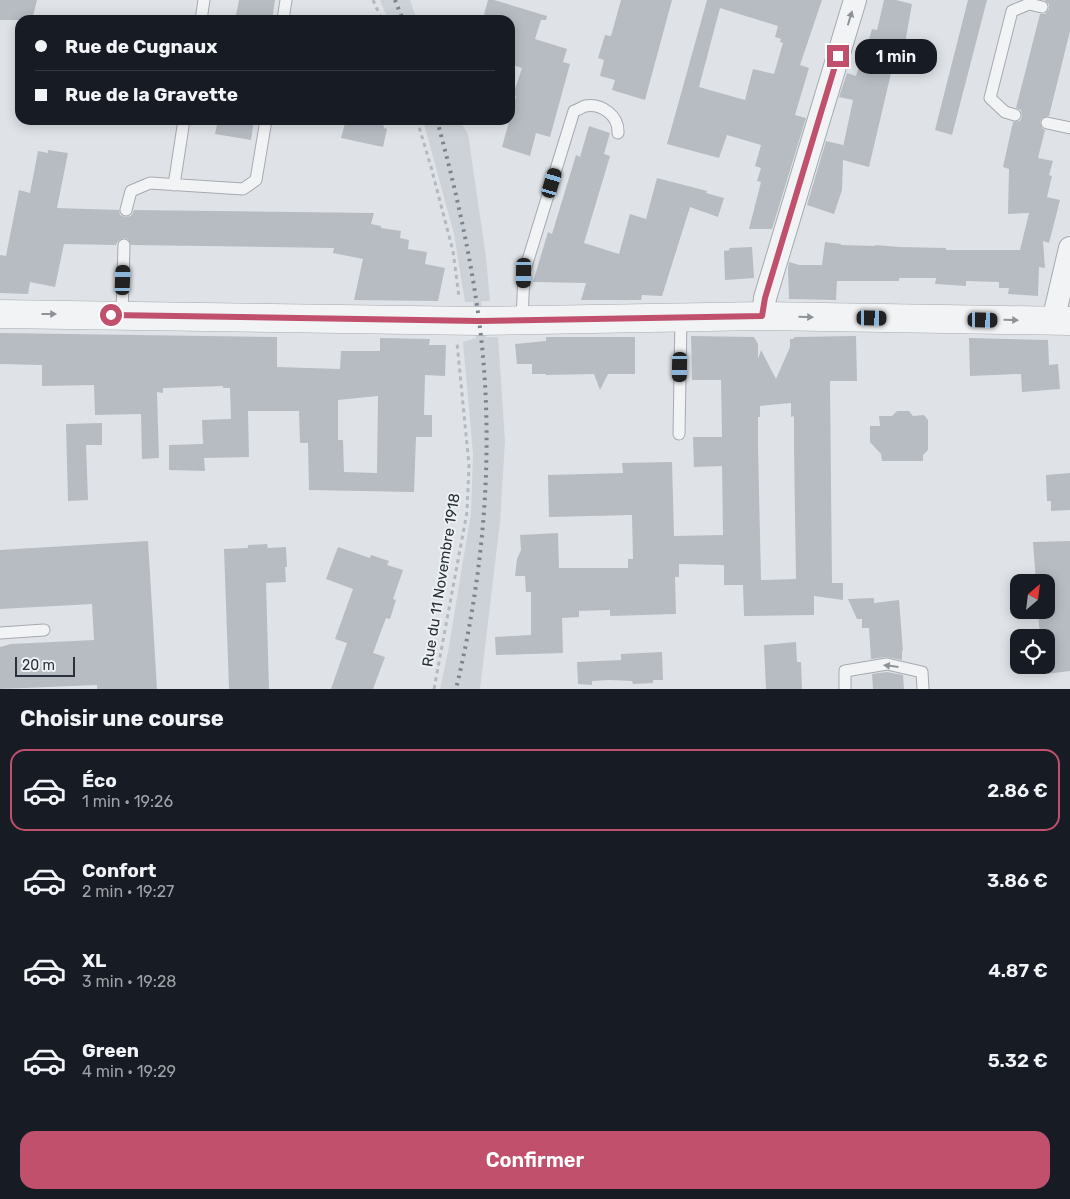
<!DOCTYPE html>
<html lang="fr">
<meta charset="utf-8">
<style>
:root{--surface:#171b24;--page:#242831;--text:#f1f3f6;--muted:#9ea1a6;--line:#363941;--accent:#c0506c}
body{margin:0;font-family:Rubik,sans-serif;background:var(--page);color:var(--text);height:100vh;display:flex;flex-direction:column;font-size:19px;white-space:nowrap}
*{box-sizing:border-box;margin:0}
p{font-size:16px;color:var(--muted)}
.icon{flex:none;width:28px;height:28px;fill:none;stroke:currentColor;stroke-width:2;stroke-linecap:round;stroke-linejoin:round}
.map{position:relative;height:689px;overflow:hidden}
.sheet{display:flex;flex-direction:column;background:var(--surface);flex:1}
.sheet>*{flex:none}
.top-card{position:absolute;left:15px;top:15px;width:500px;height:110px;border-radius:15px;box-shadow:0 2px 12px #0003;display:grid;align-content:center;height:110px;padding:0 20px;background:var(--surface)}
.needle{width:32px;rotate:28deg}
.controls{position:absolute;left:1010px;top:574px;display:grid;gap:10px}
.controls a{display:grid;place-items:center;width:45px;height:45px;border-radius:10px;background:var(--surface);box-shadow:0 2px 12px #0003;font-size:25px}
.scale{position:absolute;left:15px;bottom:12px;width:60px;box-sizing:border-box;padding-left:5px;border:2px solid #29323c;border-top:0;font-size:14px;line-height:18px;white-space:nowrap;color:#29323c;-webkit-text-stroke:4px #eef1f4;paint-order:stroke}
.end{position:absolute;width:22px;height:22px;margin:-11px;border:6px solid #c0506c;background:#fff;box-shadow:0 0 0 2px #fff}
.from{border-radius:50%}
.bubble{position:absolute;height:35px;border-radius:15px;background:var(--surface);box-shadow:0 2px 12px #0003;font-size:16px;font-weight:600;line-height:35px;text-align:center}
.car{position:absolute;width:15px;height:30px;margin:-15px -8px;border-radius:6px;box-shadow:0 0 4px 1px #0007;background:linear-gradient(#222 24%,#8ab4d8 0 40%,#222 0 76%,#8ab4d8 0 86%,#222 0)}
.top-card b{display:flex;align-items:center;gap:18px;height:48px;font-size:19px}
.top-card b+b{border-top:1px solid var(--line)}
.top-card i{width:12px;height:12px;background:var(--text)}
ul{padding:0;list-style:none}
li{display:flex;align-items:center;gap:15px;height:82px;margin:0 10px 8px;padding:0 10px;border:2px solid transparent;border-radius:15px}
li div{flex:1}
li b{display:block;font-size:19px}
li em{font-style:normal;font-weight:600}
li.active{border-color:var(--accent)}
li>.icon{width:45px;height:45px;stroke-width:1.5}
h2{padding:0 20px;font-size:22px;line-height:60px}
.cta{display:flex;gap:10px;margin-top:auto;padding:10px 20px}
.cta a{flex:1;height:58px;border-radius:15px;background:var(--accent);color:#fff;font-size:20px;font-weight:600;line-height:58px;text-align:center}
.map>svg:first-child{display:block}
.built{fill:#cdd2d8}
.building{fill:#b7bcc3;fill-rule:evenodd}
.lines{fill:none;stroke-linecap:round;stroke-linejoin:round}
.service-casing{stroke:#a5aab0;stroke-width:13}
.minor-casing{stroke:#a5aab0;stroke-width:24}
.tertiary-casing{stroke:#a5aab0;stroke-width:29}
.path{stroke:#b5b9be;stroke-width:3;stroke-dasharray:4 4;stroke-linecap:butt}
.service{stroke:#f1f3f5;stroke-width:11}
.minor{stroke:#f1f3f5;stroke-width:22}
.tertiary{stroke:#f1f3f5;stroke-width:28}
.rail{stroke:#7a848f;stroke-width:4;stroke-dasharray:2.5 5;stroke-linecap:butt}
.oneway{fill:#8d9298}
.route{stroke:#c0506c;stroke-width:6}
.labels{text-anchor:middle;stroke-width:4;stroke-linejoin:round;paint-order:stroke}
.street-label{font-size:15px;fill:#29323c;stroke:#eef1f4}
</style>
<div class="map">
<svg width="1070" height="689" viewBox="0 0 1070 689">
<rect width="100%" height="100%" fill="#dfe3e7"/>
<path class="built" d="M380 0H410L417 20H388Z
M423 120H459L468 134 486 257 490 301H481L486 337H498L505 441 500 522 480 689H440L448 652 471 513 473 454 463 342 476 338 473 302H465L454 234Z"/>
<path class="building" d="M0 0H37L32 20H0Z
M239 0H275L272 20H235Z
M488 0H494L547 16 546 20H541L535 39 567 49 563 62 570 64 550 137 536 133 530 156 502 147 516 96 513 95 522 68 510 64V20H488L489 17 484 15Z
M621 0H672L645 100 612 90 615 80 600 76 604 60 598 58 605 35 611 36Z
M707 0H822L800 65 809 68 795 115 806 118 772 229H749L761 182 757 181 761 168 755 166 761 145 727 135 719 158 667 144ZM720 8 778 26 775 37 781 39 780 42 783 43 774 74 753 69 745 100 699 87Z
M884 0H896L912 4 903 54 907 55 904 72 892 69 869 167 843 160 842 190 834 214 807 205 826 141 843 145V147L853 100 839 97 847 73 856 76 862 56 864 57 872 29 877 30Z
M968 0H987L952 135 935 130Z
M1044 0H1070V31L1049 116 1042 118 1040 122 1042 128 1045 130 1038 158 1053 161 1049 175 1052 176 1047 197 1060 200 1049 243 1043 241 1045 268 1039 267 1038 296 1008 294 1009 288H999V282L966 281V286L935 284 936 278H899V281H837L836 300 789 299 788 269 789 262 799 265H822L825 242 841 244V245L875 246V245L900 247 946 248V250H1020L1029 213 1008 214 1009 169 1003 167 1013 122 1020 121 1022 117 1021 110 1016 108 1040 14H1045L1049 9V4Z
M218 120H254L251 140 215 134Z
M346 120H382L384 128 387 129 383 147 341 138Z
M589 126 610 133 604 154 610 156 584 243 619 254 630 214 646 219 657 178 707 191 706 193 724 198 718 217 690 207 662 296 642 295 641 300H581L586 283 533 282 548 232 552 234 576 155 580 157Z
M48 150 68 153 57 208 119 210 120 215 125 217 131 216 134 210 374 213 371 224 381 226V228L401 231 400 238 409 240 408 249 427 252 425 264 445 268 438 301 354 300 363 259 333 253 334 248 131 245 128 239 124 238 118 241 116 245 64 244 55 287 30 282 28 294 0 293V255L6 256 19 190 30 193 38 151 48 153Z
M752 247 754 278 725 280 724 251 730 250 729 248Z
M0 333 277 337V367L340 369 341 351H380V338L430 339 429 345H446L445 376 425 375 424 415H432V437H416L414 492 309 490 308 443H300L299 411H248L249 457 204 458 205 471 169 470V445L203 444 202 420 231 419 230 388H223V386L163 388V393L157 392 159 458 142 459 141 414 95 415 94 385 42 386V365L0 364ZM378 396 377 473 344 472 343 440H338V400Z
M691 336 754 337 758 344V359L761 350 776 379 790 347V339H793L795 337 856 336 857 381H830L832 583H843V600L814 596V615L744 616 743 585H724V565L679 564V577H675L676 614 610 616V610L579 611V617L562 618 563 653 496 655 495 637 531 635V592H526L525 576H515L517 559 521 550 520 535 558 533 559 568H628V559H633L632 515 549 517 548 475 623 473 622 463 672 462 674 536 723 535 722 466 694 467 693 437H722L721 380H692ZM791 403V417L794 416V446L796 579 761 580 758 447V417H760V406Z
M546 337H635V374H608L600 390 594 374 546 375V374H532V364H517L515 344 546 341Z
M969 338 1048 340 1049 365 1058 364 1060 389 1022 392 1021 374 970 376Z
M897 411H909L913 416 924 415 928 420V450L923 455V461H882L881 454 870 442V426H880L879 416H892Z
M102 423V445H86L88 500 68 501 66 424Z
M1070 473V510L1051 511V501H1047L1046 475Z
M148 541 157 689H97V685L0 689V647L11 644 94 640 92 604 0 609V550Z
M1070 541V671L1046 674V638H1040L1038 610H1046V582H1036L1033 542Z
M267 544 268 548 286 547 287 567H285L286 582 266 583 269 689H229L224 549 248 548V545Z
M338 547 370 558 371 555 389 561 387 565 403 570 393 599 396 600 390 619 386 618 373 653 385 657 373 689H331L347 643 335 639 353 589 326 579Z
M874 598V603L899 600 903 651 902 650V660L886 657 871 659 869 628H862V619H857L848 599Z
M796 642 797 662H801L802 689H766L764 645Z
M662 652 663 680H653V683L633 684 632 681 610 680 592 681V685L578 684 577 662 621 660V654Z
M887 672 903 675 904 689H873L872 674Z"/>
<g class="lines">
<g class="service-casing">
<path id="service" d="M201 20 204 0
M283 20 286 0
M1015 115 1005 112 990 98 1012 11 1029 4 1042 7
M1047 123 1070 128
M174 185 184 120
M126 210 131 191 150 183 243 189 256 180 266 120
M122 315 124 245
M522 321 524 273 574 111C578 110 582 107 585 106 602 103 619 116 618 133
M679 434 681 318
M0 633 44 630
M845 689V671L887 664 922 672 923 689"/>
</g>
<g class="minor-casing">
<path id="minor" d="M763 316 765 298 855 0
M1053 321 1070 248"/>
</g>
<g class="tertiary-casing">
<path id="tertiary" d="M0 314 479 321 763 316 1070 321"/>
</g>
<path class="path" d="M373 0 382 20
M417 120 431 167 453 251 459 297
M434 689 467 512 469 465 457 343"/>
<use href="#service" class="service"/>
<use href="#minor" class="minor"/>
<use href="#tertiary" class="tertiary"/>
<path class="rail" d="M395 0 403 20
M437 120C455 186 470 252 479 320 495 443 485 569 456 689"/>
</g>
<defs><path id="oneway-solid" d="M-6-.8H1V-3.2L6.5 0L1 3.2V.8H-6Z" transform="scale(1.25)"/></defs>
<g class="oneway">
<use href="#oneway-solid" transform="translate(850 18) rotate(-73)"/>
<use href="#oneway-solid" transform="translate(49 314)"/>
<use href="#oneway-solid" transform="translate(806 317) rotate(1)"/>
<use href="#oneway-solid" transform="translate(1011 320) rotate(1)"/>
<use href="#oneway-solid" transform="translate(891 666) rotate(-173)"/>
</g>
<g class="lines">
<path class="route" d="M111 315 479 321 762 316 765 298 838 56"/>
</g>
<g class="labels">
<g class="street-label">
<text transform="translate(441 580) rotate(-81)" y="5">Rue du 11 Novembre 1918</text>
</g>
</g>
</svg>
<div class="controls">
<a><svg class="needle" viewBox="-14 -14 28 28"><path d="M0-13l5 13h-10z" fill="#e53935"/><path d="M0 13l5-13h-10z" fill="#9ea1a6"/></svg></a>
<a><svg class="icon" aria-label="locate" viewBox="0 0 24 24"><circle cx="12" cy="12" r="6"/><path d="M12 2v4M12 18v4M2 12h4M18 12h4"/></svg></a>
</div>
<div class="scale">20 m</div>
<i class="end from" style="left:111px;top:315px"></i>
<i class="end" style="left:838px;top:56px"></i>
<div class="bubble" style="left:855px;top:39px;width:82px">1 min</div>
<i class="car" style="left:552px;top:183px;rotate:17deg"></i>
<i class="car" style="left:524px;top:273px;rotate:181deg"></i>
<i class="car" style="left:123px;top:280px;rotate:2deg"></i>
<i class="car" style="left:872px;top:318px;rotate:91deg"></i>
<i class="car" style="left:983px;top:320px;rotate:91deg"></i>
<i class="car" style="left:680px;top:367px;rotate:181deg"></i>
<div class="top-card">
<b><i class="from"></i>Rue de Cugnaux</b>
<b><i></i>Rue de la Gravette</b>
</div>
</div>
<section class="sheet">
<h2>Choisir une course</h2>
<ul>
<li class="active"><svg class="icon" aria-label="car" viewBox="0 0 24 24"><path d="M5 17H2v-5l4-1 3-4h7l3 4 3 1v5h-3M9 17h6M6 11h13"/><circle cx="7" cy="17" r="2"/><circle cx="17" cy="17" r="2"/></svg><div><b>Éco</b><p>1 min · 19:26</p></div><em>2.86 €</em></li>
<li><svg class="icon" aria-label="car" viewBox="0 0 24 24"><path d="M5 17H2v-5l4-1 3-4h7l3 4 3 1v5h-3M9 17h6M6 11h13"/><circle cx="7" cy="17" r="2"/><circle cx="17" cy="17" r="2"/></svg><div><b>Confort</b><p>2 min · 19:27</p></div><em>3.86 €</em></li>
<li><svg class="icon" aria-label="car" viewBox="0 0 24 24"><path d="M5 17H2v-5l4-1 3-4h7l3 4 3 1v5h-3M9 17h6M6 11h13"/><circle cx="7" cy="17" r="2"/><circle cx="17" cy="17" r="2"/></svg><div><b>XL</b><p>3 min · 19:28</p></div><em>4.87 €</em></li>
<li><svg class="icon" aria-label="car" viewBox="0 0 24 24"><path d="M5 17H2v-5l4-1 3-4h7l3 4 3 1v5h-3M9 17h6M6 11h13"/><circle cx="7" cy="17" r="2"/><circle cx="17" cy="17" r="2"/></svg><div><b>Green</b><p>4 min · 19:29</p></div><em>5.32 €</em></li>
</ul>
<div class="cta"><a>Confirmer</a></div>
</section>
